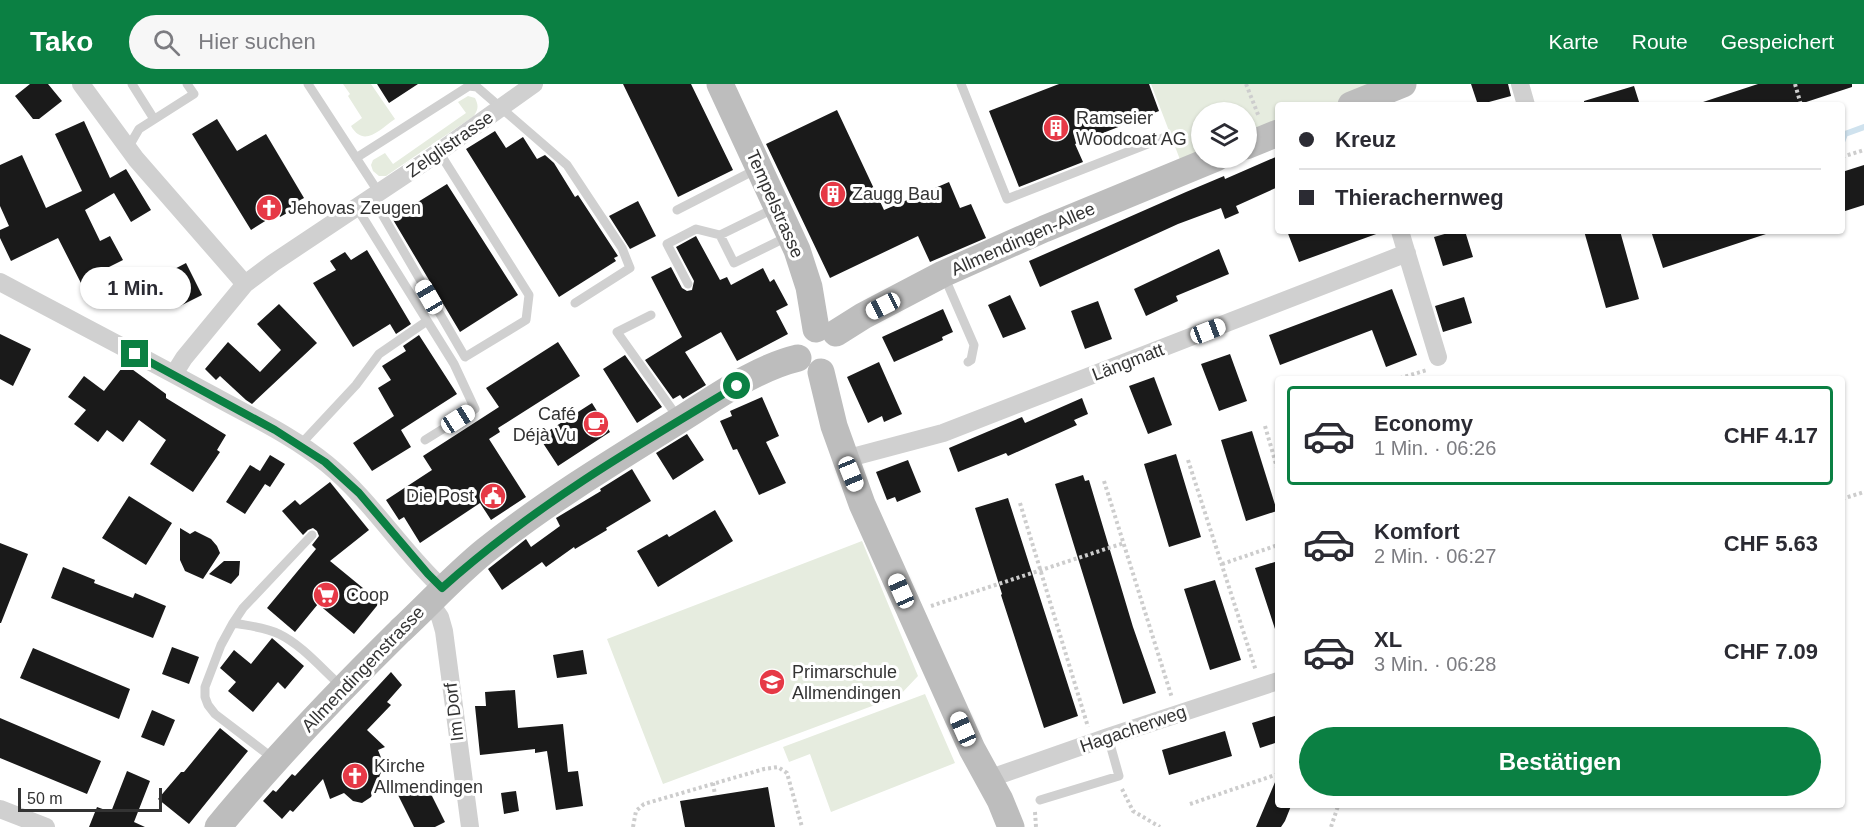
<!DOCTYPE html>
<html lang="de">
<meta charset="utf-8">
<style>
:root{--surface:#fff;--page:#f7f7f7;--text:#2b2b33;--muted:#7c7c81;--line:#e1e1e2;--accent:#0b8043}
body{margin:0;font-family:Helvetica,sans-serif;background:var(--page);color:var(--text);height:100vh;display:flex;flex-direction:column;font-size:22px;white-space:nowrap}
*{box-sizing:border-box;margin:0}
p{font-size:20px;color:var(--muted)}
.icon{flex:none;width:33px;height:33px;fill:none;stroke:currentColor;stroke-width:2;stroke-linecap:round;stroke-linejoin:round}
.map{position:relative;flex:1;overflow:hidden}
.drawer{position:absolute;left:1275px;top:292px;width:570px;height:432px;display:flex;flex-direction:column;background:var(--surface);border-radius:6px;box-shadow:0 2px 4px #0004}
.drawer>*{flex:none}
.banner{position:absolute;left:1275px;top:18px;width:570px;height:132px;border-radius:6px;box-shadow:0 2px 4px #0004;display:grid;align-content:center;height:132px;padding:0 24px;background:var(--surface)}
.controls{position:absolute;left:1191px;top:18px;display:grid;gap:12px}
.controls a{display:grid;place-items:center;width:66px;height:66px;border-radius:50%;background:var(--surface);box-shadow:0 2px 4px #0004;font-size:30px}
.scale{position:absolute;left:18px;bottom:15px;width:144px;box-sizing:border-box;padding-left:6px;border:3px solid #333;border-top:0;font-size:16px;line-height:21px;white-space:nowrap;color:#333;-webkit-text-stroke:4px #fff;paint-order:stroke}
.end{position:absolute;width:27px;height:27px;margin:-14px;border:8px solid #0b8043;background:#fff;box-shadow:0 0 0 3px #fff}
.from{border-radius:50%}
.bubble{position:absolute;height:42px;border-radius:21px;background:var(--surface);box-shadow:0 2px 4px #0004;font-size:20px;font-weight:600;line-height:42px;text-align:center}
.car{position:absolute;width:18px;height:36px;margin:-18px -9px;border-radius:8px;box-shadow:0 0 4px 2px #0007;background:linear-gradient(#fff 24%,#345 0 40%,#fff 0 76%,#345 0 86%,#fff 0)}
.banner b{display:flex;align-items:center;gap:21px;height:57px;font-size:22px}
.banner b+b{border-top:2px solid var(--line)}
.banner i{width:15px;height:15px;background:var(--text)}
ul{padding:10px 0 0;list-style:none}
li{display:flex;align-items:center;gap:18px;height:99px;margin:0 12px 9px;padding:0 12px;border:3px solid transparent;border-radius:6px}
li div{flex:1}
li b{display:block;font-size:22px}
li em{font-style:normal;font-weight:600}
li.active{border-color:var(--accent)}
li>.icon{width:54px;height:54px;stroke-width:1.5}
.button{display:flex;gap:12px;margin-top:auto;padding:12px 24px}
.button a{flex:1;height:69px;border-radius:36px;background:var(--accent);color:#fff;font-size:24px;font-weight:600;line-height:69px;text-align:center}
header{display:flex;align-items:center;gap:36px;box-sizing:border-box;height:84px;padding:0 30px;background:var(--accent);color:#fff}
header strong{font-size:28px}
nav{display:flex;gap:33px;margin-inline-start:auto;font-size:21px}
.search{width:420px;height:54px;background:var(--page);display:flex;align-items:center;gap:15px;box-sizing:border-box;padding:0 21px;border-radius:33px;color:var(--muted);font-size:22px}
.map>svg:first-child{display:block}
.green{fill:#e6ecdf}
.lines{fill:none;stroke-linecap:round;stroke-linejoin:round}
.stream{stroke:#cfe2ee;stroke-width:6}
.building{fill:#1a1a1a}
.path{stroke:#cdcdcd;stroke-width:4;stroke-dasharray:3 3;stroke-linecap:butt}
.lane{stroke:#d0d0d0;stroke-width:9}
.street{stroke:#d0d0d0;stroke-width:18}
.secondary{stroke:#bdbdbd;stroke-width:27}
.route{stroke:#0b8043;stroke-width:8}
.labels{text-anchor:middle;stroke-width:6;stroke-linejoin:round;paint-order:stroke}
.poi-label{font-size:18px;fill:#333;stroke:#fff;text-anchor:start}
.street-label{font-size:18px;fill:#333;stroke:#fff}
</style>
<header>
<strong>Tako</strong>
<div class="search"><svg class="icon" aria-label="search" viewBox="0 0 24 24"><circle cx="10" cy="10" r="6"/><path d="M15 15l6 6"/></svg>Hier suchen</div>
<nav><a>Karte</a><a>Route</a><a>Gespeichert</a></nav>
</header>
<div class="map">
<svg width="1864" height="743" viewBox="0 0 1864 743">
<rect width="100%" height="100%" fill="#fff"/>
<path class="green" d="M343 0H371L395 35C379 46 364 64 351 42L362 34 348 12 350 10Z
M1151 0H1403L1351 21H1278V49L1247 62 1246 28H1202V74L1184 86Z
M468 12 475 14C479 22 478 25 474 32L386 92H379L373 87 371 81 373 76 385 69 393 80 466 29 458 18Z
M862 457 918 592 899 612 663 700 607 555Z
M925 610 955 679 831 728 810 670 789 678 783 663Z"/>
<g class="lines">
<path class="stream" d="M1842 58 1845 50 1864 43"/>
</g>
<path class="building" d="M30 0H48L62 17 39 35H33L15 12Z
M377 0H418L389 19Z
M623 0H691L733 86 678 113Z
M1059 0H1149L1159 27 1075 60 1083 78 1019 103 989 27Z
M1471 0H1508L1511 12 1478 21Z
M1758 0H1852V3L1797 21H1703V18Z
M1634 2 1640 21H1584V17Z
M837 26 884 126 949 98 960 124 971 120 986 154 930 178 918 152 830 194 766 60Z
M217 35 237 67 266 50 304 114 291 121 294 125 280 133 278 129 251 146 192 50Z
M84 37 110 94 126 85 151 126 131 138 114 109 85 126 100 157 110 152 123 176 99 188 103 196 84 205 58 154 11 177 0 154V146L9 142 0 122V81L22 71 46 124 82 107 55 50Z
M495 47 506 64 523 53 537 75 545 71 554 79 575 113 578 111 618 172 614 174 616 177 559 213 466 65Z
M1278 72V103L1236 122 1239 129 1225 135 1221 124 1178 140 1040 203 1029 177 1186 108 1224 92 1225 95Z
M1864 81V121L1842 128V88Z
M447 100 518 211 460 248 392 134Z
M638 117 656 152 630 165 609 132Z
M1287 147H1379V149L1299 178Z
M1455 147H1465L1473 173 1443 182 1434 153Z
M1584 147H1620L1639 215 1606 224Z
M1651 147H1765L1766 150 1663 184Z
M696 152 720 196 727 193 731 201 763 184 770 198 774 195 788 221 776 227 788 250 737 277 721 248 685 268 706 301 683 315 680 311 673 315 645 276 682 253 651 193 671 183 682 204 687 207 692 206 694 197 676 163Z
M1219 165 1229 190 1176 212 1178 217 1146 232 1134 205Z
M367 166 411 240 396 250 390 240 353 263 313 199 336 186 330 177 345 168 351 176Z
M186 179 202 211 180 222 163 191Z
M1392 205 1417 271 1386 283 1372 246 1280 281 1269 251Z
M1010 211 1026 245 1003 254 988 221Z
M1464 213 1472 239 1443 248 1435 222Z
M1098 217 1112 255 1085 265 1071 227Z
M279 220 317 259 252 320 246 316 220 292 216 296 205 285 228 258 260 288 281 266 257 240Z
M943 225 953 248 942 253 943 256 894 278 882 253Z
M0 250 31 265 13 302 0 295Z
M419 251 457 310 401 346 411 363 372 387 353 359 394 332 378 304 391 296 382 282 406 267 403 262Z
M558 258 580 292 498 344 500 348 489 355 526 413 491 436 480 419 420 459 404 433 399 436 386 416 432 386 423 372 499 323 486 304Z
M1230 270 1247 317 1219 327 1201 280Z
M625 271 662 323 637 339 603 285Z
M879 278 902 330 884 338 882 332 868 339 847 293Z
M125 280 166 310V314L226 351 217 366 220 368 193 408 150 380 166 356 139 336 123 358 107 346 98 358 74 340 86 326 68 313 84 292 104 307Z
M1154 293 1172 341 1148 350 1129 302Z
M762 313 779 352 766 358 786 399 759 411 737 365 733 366 720 337 732 332 730 327Z
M1082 314 1088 330 1074 336 1077 341 1008 372 1006 369 958 388 949 364 1022 333 1025 339Z
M592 319 610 348 558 382 539 353Z
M1252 347 1277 427 1246 437 1221 356Z
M687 350 704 376 673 396 656 369Z
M1176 370 1201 453 1169 463 1144 380Z
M270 371 285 380 270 403 265 400 245 430 226 418 250 381 260 387Z
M908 376 921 408 897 418 895 413 887 416 876 388Z
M632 385 651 417 606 444 607 446 575 465 574 463 546 483 542 478 502 506 488 485 526 455 531 463 560 442 556 434 601 407 600 405Z
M1083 391 1085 397 1089 396 1133 543 1156 609 1123 620 1055 400Z
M330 398 369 446 330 477 380 518 354 550 318 520 295 548 267 524 316 465 312 461 319 452 317 447 313 444 308 446 303 451 282 427 295 416 300 421Z
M129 412 172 439 146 481 102 454Z
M1008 414 1078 632 1044 644 1001 511 1002 510 975 424Z
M715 426 733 457 658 503 637 467 667 450 669 453Z
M180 444 190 450 195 447 211 455 217 462 220 469 203 495 185 487 180 476Z
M0 459 28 470 1 539H0Z
M224 477H240L239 491 231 500 209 490Z
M1278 477V545H1275L1255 484Z
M63 483 95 496 94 499 133 514 135 509 166 522 153 554 51 514Z
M1215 496 1241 576 1210 586 1184 505Z
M272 554 304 582 285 605 278 598 253 628 228 607 236 598 220 584 234 566 251 580Z
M172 563 199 573 189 600 162 590Z
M33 564 130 605 119 635 20 594Z
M583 566 587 590 557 594 553 571Z
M391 588 402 601 387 618 391 621 367 646 385 663 378 666 384 681 371 713 362 719 353 717 344 709 330 715 323 695 293 728 290 726 282 735 263 717 273 706 276 708 292 690 295 692Z
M515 606 518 644 563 640 568 688 578 687 583 722 556 726 547 667 535 669V665L480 671 475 622H486L485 608Z
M152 626 175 636 164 662 141 653Z
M1278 631V658L1260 664 1252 639Z
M0 634 101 677 87 710 0 674Z
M220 644 248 667 189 740 158 715 181 688H184Z
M1225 647 1232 672 1169 691 1162 666Z
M127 687 150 697 134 738 145 743H89L97 723 111 728Z
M1278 691V722H1291L1285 737 1281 743H1256Z
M424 696 445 738 435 743H414L397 709Z
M768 703 775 743H685L680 717Z
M516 707 519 727 504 730 501 709Z"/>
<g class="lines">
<path class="path" d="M1246 0 1259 33
M1795 0 1801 21
M1842 73 1864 66
M1394 296 1427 286
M1265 342 1278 387
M1188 376 1256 587
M1104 397 1172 614
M1842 415 1864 408
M1020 419 1088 643
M1222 480 1278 461
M931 522 1124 459
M713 699 715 711
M1122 705 1133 727 1160 743
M1190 720 1278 690
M1035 728 1036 743
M633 743 636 727 644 720 764 685 778 683 787 689 802 743
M1331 743 1338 722"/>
<path class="lane" d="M132 0 154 35
M308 0 379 109
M961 0 1007 115 1163 54
M128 64 139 45 194 10 187 0
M356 74 469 2 477 3 567 81 622 164 630 184 575 219
M372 113 465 273 526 236 529 211 439 68
M357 124 454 280 475 325 425 356
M677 126 757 85
M720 151 734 179 787 153
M944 192 974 261 971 276 968 278
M688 200 667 160 696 145 720 151 775 124
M651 231 617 248 679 335
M300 361 356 301 379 270 427 237
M233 539C249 542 265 543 279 550 302 561 322 585 341 602
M274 675 215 630 208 621 205 613V603L221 561 233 539 243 524 312 451
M1040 716 1119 692 1108 653"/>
<path class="street" d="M81 0 136 75 245 200
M1520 0 1526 21
M1400 147 1438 273
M0 198C71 236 143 273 214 312 252 333 293 352 327 380 371 416 401 466 442 504
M174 290 184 274 245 200 273 179 426 77 534 0
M845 375 943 349 1407 169
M429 517 440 533 444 547 470 743
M988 695 1108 653 1278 597
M0 725 46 743"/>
<path class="secondary" d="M720 0 797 166 809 203 816 245
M1351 21 1403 0
M1246 62 1278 49
M836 249 863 232 943 190 1044 145 1216 74
M821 288 834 342 862 420 972 665 1000 716 1011 743
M218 743C275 674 336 610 400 547 429 520 455 491 486 466 544 420 607 381 670 342 710 318 752 285 798 274"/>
</g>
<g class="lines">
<path class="route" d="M135 270 275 346 325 378 359 409 428 490 442 504C531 424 634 363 737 302"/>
</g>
<defs>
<g id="building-disc" transform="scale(1.35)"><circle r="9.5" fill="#e63946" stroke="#fff"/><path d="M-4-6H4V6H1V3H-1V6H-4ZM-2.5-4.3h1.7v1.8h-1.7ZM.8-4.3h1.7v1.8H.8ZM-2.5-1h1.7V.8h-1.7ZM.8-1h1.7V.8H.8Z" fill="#fff"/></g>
<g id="church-disc" transform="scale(1.35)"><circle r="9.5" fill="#e63946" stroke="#fff"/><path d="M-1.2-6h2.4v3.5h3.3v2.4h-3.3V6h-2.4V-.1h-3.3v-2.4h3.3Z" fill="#fff"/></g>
<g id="cafe-disc" transform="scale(1.35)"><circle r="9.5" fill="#e63946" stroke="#fff"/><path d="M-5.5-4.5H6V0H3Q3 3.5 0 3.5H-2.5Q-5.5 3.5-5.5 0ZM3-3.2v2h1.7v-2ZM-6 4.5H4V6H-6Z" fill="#fff"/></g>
<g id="civic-disc" transform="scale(1.35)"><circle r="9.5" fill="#e63946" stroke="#fff"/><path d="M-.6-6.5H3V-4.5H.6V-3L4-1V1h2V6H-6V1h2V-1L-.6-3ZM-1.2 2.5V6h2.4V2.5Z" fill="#fff"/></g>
<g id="supermarket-disc" transform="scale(1.35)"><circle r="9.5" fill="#e63946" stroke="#fff"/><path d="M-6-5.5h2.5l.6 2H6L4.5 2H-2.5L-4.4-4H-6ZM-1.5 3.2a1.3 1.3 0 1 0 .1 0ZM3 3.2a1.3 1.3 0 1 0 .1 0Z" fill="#fff"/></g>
<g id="school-disc" transform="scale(1.35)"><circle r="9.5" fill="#e63946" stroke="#fff"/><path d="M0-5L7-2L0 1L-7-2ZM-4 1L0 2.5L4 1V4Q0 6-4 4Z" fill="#fff"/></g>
</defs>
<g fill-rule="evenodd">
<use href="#building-disc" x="1056" y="44"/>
<use href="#building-disc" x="833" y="110"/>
<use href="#church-disc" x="269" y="124"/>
<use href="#cafe-disc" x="596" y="340"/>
<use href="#civic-disc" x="493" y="412"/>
<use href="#supermarket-disc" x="326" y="511"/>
<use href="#school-disc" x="772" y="598"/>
<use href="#church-disc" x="355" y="692"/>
</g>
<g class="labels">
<g class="poi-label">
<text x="1076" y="40">Ramseier<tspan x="1076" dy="21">Woodcoat AG</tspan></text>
<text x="852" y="116">Zaugg Bau</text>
<text x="288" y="130">Jehovas Zeugen</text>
<text x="576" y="336" text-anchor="end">Café<tspan x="576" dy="21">Déjà Vu</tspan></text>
<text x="474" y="418" text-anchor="end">Die Post</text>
<text x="346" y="517">Coop</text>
<text x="792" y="594">Primarschule<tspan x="792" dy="21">Allmendingen</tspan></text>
<text x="374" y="688">Kirche<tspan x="374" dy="21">Allmendingen</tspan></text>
</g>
<g class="street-label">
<text transform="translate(450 60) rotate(-35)" y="6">Zelglistrasse</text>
<text transform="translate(775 120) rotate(66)" y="6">Tempelstrasse</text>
<text transform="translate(1023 155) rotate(-24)" y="6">Allmendingen-Allee</text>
<text transform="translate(1128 278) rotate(-21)" y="6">Längmatt</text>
<text transform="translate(363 585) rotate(-46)" y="6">Allmendingenstrasse</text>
<text transform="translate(454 628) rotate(-97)" y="6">Im Dorf</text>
<text transform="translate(1133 645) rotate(-19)" y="6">Hagacherweg</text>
</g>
</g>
</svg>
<div class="controls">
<a><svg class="icon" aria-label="layers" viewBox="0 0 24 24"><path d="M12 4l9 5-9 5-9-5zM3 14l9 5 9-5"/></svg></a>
</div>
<div class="scale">50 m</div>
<i class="end from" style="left:737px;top:302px"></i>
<i class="end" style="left:135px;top:270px"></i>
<div class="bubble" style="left:80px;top:183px;width:111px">1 Min.</div>
<i class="car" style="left:429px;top:213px;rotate:330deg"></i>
<i class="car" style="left:883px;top:222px;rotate:243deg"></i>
<i class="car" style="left:1208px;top:247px;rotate:69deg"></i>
<i class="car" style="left:458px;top:335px;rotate:58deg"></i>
<i class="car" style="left:851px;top:390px;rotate:158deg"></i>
<i class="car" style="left:901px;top:507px;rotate:336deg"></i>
<i class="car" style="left:963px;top:645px;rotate:336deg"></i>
<div class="banner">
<b><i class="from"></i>Kreuz</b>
<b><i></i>Thierachernweg</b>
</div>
<section class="drawer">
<ul>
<li class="active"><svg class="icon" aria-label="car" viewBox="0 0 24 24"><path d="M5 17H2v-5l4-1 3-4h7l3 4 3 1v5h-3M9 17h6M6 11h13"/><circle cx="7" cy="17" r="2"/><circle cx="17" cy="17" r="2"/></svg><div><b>Economy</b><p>1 Min. · 06:26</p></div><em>CHF 4.17</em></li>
<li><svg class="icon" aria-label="car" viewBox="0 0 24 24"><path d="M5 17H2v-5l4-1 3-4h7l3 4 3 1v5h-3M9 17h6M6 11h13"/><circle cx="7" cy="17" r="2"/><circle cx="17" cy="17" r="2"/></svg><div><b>Komfort</b><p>2 Min. · 06:27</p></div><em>CHF 5.63</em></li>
<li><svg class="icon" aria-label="car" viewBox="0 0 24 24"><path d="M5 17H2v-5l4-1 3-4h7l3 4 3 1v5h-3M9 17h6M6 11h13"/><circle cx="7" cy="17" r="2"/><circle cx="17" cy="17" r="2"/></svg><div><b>XL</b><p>3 Min. · 06:28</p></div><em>CHF 7.09</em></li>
</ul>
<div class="button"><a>Bestätigen</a></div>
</section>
</div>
